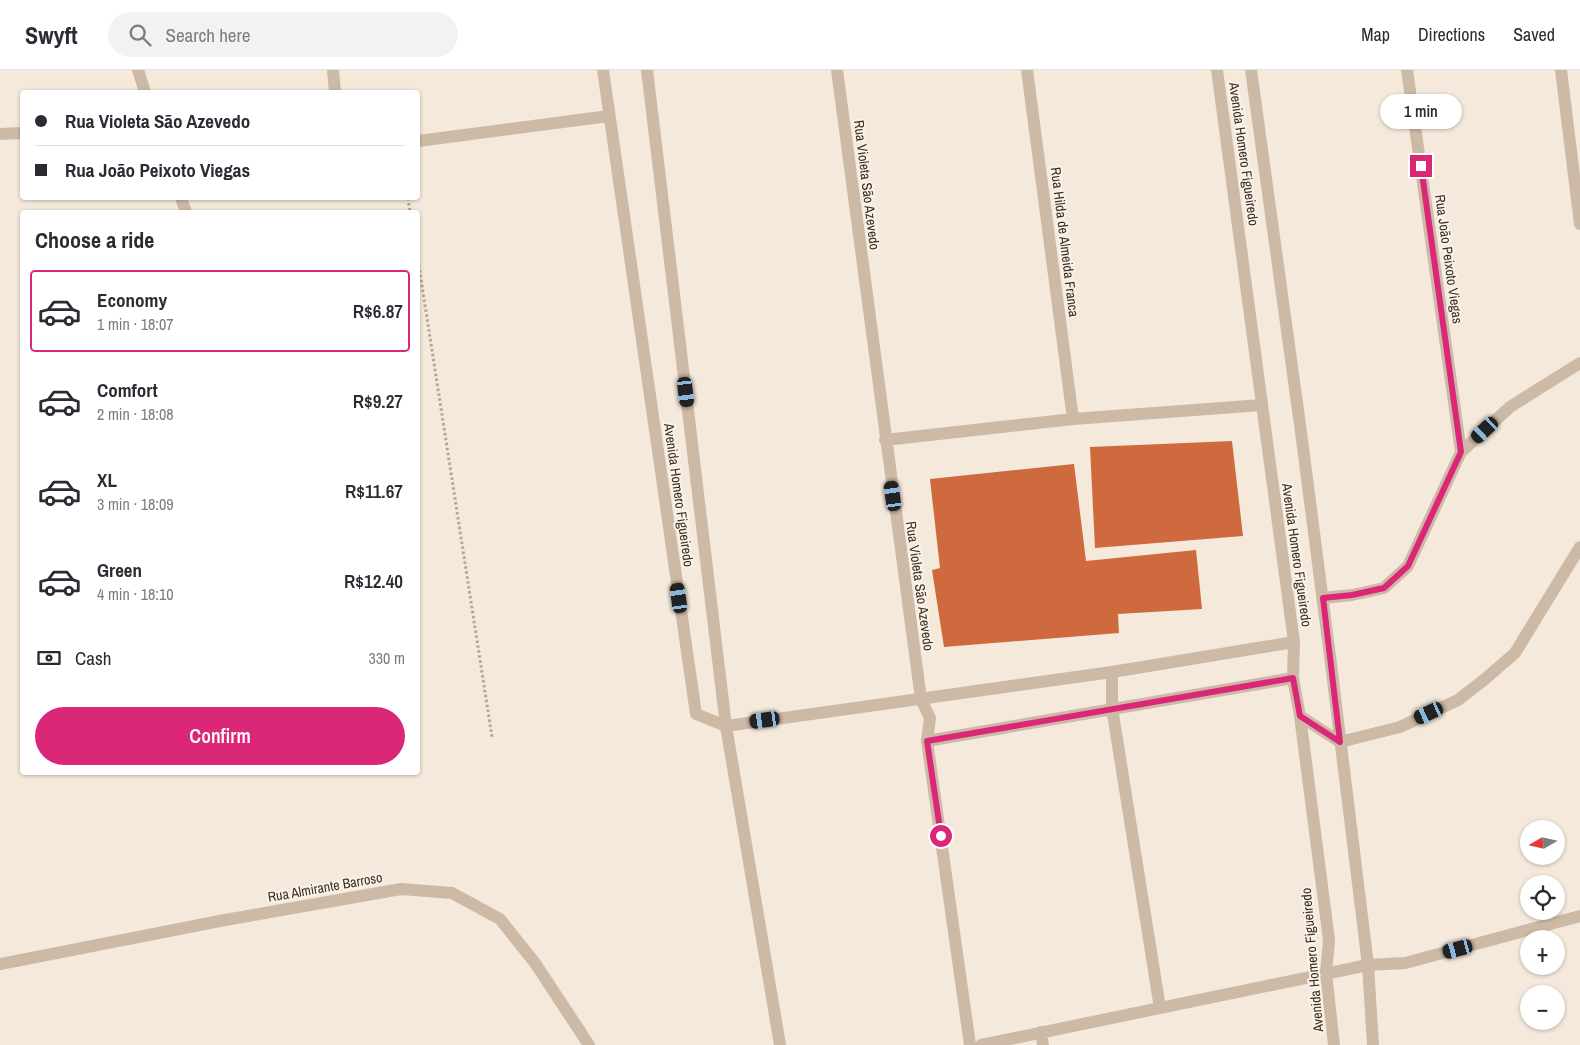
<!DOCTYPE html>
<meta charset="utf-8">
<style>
:root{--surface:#fff;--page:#f2f2f3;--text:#2b2b33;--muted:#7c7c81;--line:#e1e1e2;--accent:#db2777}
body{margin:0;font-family:"Archivo Narrow",sans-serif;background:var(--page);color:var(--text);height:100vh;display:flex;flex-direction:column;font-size:19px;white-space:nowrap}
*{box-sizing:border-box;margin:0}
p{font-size:16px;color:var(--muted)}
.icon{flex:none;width:28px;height:28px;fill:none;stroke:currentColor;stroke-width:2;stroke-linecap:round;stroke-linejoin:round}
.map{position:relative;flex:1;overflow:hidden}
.side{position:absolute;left:20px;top:140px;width:400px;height:565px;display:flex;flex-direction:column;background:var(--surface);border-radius:5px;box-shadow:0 1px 4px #0004}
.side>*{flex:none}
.top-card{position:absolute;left:20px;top:20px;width:400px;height:110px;border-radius:5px;box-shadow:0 1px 4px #0004;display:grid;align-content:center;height:110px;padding:0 15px;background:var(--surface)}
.needle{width:32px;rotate:261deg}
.tools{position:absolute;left:1520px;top:750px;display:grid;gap:10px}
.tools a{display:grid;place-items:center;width:45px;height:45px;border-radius:50%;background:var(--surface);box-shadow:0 1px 4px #0004;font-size:25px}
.end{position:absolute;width:22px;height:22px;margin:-11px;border:6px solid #db2777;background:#fff;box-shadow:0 0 0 2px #fff}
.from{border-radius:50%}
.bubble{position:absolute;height:35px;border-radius:18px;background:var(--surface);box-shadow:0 1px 4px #0004;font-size:16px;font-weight:600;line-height:35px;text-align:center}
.car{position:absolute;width:15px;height:30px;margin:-15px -8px;border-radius:6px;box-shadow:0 0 4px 1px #0007;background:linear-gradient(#222 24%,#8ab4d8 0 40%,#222 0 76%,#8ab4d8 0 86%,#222 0)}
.top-card b{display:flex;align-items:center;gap:18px;height:48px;font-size:19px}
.top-card b+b{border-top:1px solid var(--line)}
.top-card i{width:12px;height:12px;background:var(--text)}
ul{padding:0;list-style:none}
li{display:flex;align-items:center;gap:15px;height:82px;margin:0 10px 8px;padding:0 5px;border:2px solid transparent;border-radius:5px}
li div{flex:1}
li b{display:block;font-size:19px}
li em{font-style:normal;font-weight:600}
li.on{border-color:var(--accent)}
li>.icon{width:45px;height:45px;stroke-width:1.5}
h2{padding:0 15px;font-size:22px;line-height:60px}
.pay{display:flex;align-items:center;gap:12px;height:55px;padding:0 15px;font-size:19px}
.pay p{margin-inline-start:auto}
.action{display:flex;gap:10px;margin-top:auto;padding:10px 15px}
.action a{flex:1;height:58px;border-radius:30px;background:var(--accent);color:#fff;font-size:20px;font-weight:600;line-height:58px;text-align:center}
header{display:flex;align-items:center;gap:30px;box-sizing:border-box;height:70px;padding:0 25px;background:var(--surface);border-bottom:1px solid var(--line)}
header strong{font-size:24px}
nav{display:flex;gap:28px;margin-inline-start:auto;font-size:18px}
.search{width:350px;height:45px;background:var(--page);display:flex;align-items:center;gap:12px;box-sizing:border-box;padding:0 18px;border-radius:28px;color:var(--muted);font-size:19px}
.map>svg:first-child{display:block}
.building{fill:#ce6a3e}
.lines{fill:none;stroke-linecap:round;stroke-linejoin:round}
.path{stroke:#b8a490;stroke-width:3;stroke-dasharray:2.5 2.5;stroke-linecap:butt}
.minor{stroke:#cdbaa6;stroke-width:12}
.route{stroke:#db2777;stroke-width:6}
.labels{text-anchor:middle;stroke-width:4;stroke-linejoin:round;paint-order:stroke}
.street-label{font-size:14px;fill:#382e27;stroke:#fbf3e7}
</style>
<header>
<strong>Swyft</strong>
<div class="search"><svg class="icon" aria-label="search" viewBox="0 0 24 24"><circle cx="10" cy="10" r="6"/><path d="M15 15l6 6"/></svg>Search here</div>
<nav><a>Map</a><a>Directions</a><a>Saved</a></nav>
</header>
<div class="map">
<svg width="1580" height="975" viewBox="0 0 1580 975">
<rect width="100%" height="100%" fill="#f4e9db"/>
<path class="building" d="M1232 371 1243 466 1095 478 1090 377Z
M1074 394 1086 491 1196 480 1202 539 1118 544 1119 563 944 577 932 500 940 498 930 409Z"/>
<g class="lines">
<path class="path" d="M408 128 410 142
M418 190 492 667"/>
<path class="minor" d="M138 0 145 22
M333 0 335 22
M603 0 696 644 726 656 1112 602 1294 572
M647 0 726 656 780 975
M837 0 921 629 930 648 927 671 970 975
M1027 0 1073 349
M1217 0 1294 572 1293 608 1300 646 1329 870 1326 903 1334 975
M1251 0 1301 362 1331 594 1368 895 1373 975
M1407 0 1461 382
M1561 0 1580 154
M0 64 22 63
M418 71 609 46
M181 128 186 142
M885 370 1073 349 1262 335
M1323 528 1352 525 1384 518 1408 496 1461 382 1510 337 1580 293
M1112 602V638L1160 938
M1300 646 1340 672 1400 657 1458 630 1485 609 1515 583 1580 477
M927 671 1293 608
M0 894 225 850 401 819 452 823 500 849 535 893 589 975
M1041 962 1043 975
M981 975 1368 895 1405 893 1580 846"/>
</g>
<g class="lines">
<path class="route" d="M941 766 927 671 1293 608 1300 646 1340 672 1323 528 1352 525 1384 518 1408 496 1461 382 1421 96"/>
</g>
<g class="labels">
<g class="street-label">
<text transform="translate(1244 84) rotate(82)" y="5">Avenida Homero Figueiredo</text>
<text transform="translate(867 115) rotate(83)" y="5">Rua Violeta São Azevedo</text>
<text transform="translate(1065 172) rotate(83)" y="5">Rua Hilda de Almeida Franca</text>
<text transform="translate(1449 189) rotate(82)" y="5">Rua João Peixoto Viegas</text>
<text transform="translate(679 425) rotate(82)" y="5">Avenida Homero Figueiredo</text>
<text transform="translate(1297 485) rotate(82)" y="5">Avenida Homero Figueiredo</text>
<text transform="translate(920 516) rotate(82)" y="5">Rua Violeta São Azevedo</text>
<text transform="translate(325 817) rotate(-10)" y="5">Rua Almirante Barroso</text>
<text transform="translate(1312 890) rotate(-95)" y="5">Avenida Homero Figueiredo</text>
</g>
</g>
</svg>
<div class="tools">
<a><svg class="needle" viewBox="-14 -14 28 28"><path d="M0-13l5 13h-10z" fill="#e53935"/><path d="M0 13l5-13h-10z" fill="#7c7c81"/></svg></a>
<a><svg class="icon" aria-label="locate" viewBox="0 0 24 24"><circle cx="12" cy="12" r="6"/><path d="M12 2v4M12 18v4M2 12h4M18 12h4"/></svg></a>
<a>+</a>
<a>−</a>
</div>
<i class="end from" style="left:941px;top:766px"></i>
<i class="end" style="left:1421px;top:96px"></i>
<div class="bubble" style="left:1380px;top:24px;width:82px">1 min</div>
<i class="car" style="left:686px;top:322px;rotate:173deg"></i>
<i class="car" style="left:1485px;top:360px;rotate:227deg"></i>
<i class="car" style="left:893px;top:426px;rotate:352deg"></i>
<i class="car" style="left:679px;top:528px;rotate:352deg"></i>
<i class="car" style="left:1429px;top:643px;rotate:245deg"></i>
<i class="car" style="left:765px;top:650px;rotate:262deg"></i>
<i class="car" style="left:1458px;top:879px;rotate:255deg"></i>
<div class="top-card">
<b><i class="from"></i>Rua Violeta São Azevedo</b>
<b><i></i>Rua João Peixoto Viegas</b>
</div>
<section class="side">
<h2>Choose a ride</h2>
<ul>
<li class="on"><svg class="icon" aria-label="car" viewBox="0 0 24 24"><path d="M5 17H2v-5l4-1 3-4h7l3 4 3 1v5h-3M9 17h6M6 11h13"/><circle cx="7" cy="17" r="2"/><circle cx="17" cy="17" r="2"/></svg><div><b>Economy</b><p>1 min · 18:07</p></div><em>R$6.87</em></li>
<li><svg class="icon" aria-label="car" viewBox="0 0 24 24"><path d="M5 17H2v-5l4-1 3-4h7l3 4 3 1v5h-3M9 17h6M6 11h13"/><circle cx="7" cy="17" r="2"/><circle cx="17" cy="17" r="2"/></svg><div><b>Comfort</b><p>2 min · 18:08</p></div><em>R$9.27</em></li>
<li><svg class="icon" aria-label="car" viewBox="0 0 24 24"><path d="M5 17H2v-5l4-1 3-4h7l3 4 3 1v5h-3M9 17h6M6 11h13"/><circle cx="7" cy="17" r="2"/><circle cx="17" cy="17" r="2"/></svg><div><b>XL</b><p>3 min · 18:09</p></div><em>R$11.67</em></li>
<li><svg class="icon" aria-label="car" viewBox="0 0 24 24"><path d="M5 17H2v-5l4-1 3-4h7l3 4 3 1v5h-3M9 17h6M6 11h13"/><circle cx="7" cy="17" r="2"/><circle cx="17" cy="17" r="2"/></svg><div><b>Green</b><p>4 min · 18:10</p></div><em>R$12.40</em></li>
</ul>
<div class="pay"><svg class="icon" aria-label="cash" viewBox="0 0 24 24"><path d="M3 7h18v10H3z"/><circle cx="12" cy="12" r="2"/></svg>Cash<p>330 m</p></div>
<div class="action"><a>Confirm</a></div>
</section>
</div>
